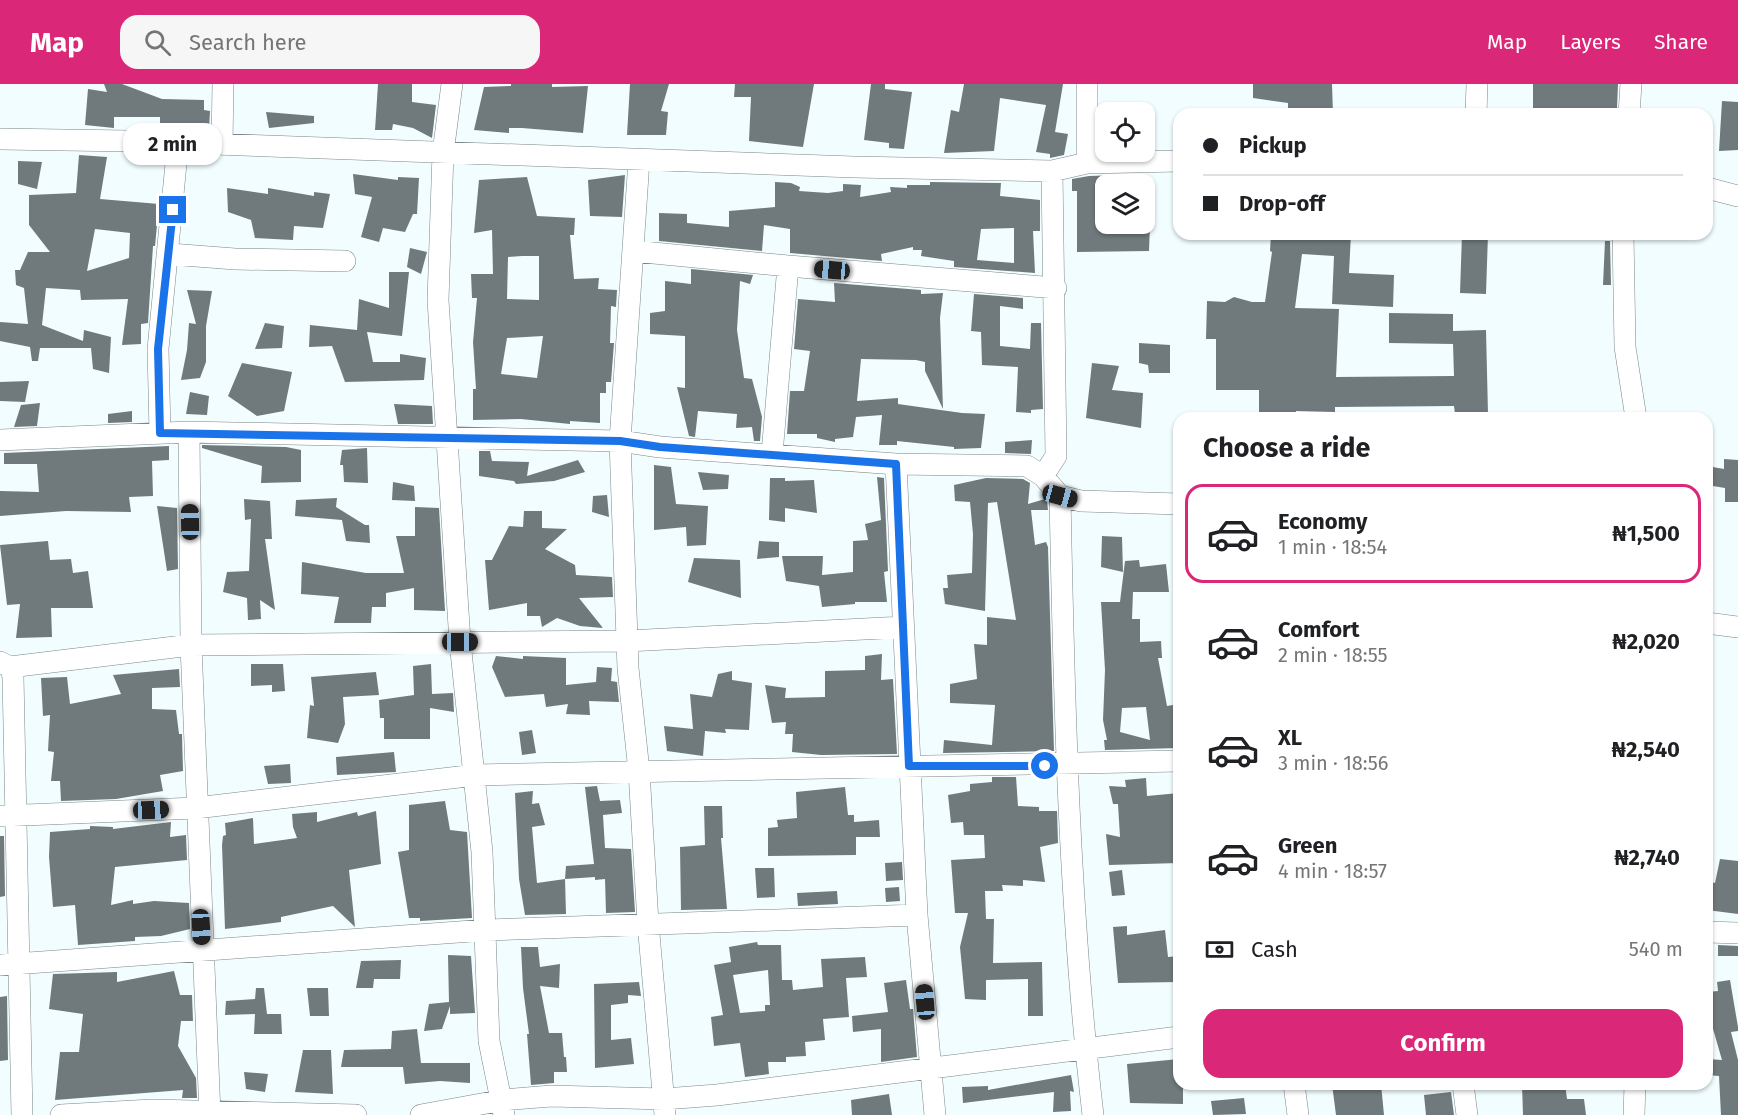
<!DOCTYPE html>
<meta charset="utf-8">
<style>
:root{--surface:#fff;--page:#f6f6f6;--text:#202124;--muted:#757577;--line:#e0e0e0;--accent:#db2777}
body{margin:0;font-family:"Fira Sans",sans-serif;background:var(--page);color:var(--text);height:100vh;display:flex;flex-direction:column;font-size:22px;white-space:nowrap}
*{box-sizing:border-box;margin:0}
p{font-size:20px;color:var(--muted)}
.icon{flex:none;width:33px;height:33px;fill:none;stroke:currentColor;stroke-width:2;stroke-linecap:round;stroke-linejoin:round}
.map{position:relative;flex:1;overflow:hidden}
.side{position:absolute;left:1173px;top:328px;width:540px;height:678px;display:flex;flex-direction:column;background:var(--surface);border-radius:18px;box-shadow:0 2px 4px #0004}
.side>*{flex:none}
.top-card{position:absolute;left:1173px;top:24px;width:540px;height:132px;border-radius:18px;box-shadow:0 2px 4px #0004;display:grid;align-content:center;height:132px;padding:0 30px;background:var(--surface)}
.fabs{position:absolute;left:1095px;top:18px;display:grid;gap:12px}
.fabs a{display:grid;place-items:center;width:60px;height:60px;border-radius:12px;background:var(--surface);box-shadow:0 2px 4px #0004;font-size:30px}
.end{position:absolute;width:27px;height:27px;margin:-14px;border:8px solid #1a73e8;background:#fff;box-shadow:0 0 0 3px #fff}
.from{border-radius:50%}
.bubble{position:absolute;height:42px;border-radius:18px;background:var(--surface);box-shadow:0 2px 4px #0004;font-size:20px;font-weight:700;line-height:42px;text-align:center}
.car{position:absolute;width:18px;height:36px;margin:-18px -9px;border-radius:8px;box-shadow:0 0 4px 2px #0007;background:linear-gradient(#222 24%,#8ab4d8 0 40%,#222 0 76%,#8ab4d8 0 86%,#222 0)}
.top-card b{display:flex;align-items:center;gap:21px;height:57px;font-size:22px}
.top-card b+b{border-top:2px solid var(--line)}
.top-card i{width:15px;height:15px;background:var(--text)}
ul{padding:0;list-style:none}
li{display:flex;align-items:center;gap:18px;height:99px;margin:0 12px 9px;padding:0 18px;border:3px solid transparent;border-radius:18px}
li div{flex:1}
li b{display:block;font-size:22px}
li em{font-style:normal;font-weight:700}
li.selected{border-color:var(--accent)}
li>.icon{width:54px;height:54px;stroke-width:1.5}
h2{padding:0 30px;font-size:27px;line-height:72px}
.pay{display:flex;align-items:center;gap:15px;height:66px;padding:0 30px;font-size:22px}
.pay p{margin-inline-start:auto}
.button{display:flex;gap:12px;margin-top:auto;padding:12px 30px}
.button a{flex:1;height:69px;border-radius:18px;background:var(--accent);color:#fff;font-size:24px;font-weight:700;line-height:69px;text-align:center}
header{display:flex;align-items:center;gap:36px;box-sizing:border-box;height:84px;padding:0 30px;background:var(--accent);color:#fff}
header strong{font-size:28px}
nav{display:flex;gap:33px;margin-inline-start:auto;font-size:21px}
.search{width:420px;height:54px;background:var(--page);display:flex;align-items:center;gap:15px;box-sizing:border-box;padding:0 21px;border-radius:18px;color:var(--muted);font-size:22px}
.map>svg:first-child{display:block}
.building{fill:#707a7c;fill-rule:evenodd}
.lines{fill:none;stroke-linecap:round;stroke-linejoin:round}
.minor-casing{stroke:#7c8788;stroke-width:22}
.minor{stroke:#fff;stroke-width:21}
.route{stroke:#1a73e8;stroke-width:8}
</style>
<header>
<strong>Map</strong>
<div class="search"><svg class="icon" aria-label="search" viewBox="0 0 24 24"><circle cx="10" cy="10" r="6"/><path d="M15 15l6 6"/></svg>Search here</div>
<nav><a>Map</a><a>Layers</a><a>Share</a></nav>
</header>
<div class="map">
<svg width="1738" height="1031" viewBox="0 0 1738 1031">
<rect width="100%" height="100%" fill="#f1fdff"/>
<path class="building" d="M104 0H122L162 15 204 16V26L210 27 209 46 160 42V33H114V44L85 41 88 5 107 8Z
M378 0H412V18L436 21 432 54 413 44 393 40 392 46H375Z
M511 0H552V3L588 2 583 49 522 44H509V49L474 46 484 3 511 2Z
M630 0H669L661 27 668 28 666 51H627Z
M735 0H814L803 63 749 57 751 13H734Z
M871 0H885V5L912 8 904 65 889 64V59L864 56Z
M964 0H1063L1055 48 1068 50 1064 71 1050 74V70L1036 68 1046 21 1000 14 994 67 944 69 951 26 959 28Z
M1253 0H1332L1333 30H1288V19L1253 14Z
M1533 0H1618L1617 24 1588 25V30H1533Z
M1722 17 1738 18V66L1719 67Z
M266 28 314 32V39L269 44Z
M79 71 107 73 100 115 159 120 155 162H153L148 239 141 240V260L122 261 128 215 81 216 80 206 46 204 42 241 83 257 84 246 111 253 109 289 93 285 91 264H40L38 277H32L30 263 0 257V238L28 240 24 204 16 201 15 186H20L28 168H50L29 141V111L76 109ZM95 145 130 149 129 174 87 187Z
M18 77 42 78 37 105 18 100Z
M353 90 398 96V93L419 94 417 130H413L405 148 383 144 379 158 361 153 372 113 355 110Z
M625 91 622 133 590 132 588 96Z
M1120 91V100H1106V140H1150L1149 167 1077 168V107H1072V95L1089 92Z
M527 93 537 132 575 134 574 151H570L574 195 599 194 598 205 617 206 616 223 611 222 610 259H614L611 298H606V309H600V339L570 337V340L521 335 473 336V305H476L473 258 477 214H472L471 190H493L492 146 474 149 479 96ZM522 172H539V216L507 215 508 173ZM543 252 537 294 501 290 507 254Z
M775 98 791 99 800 103 799 107 828 109 843 107V100L861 101 860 113 891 108 890 103 907 104V101H930V98L1001 99 1000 112 1040 116V147H1033L1035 189 954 183V177L921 172 922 166H913V163L881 170 882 177 790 169V145L764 141 762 167 659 157V129L687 130V139L729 143V127L775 123ZM1014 144V179L977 176 981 145Z
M227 104 268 110V104L314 112V108L330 110 323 144 294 142 293 156 255 154 251 136 228 128Z
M1271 150H1351L1349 189 1394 191 1393 223 1332 220 1334 172 1302 170 1295 224 1339 225 1336 293 1454 292 1453 260 1389 259V229L1453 230V247L1486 246 1488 330H1455L1454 322 1335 323V328L1296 327V334H1259V306H1216V255H1206L1207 217 1225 218 1234 213 1252 218H1265L1272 168 1270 167Z
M1462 150H1488L1486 210 1460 209Z
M1605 157H1610L1611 201H1603Z
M410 164 427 168 421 190 407 183Z
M691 185 753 191 750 200 740 197 737 246 744 294 752 295 762 333 760 357H754L752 343 736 344 737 330 698 327 695 353 689 352 677 303 685 304V252L650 250V229L665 227V197L691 200Z
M389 188H409L402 252 367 248 373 278H400V270L426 274 424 296 345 298 332 262 309 263 310 241 357 246 359 215 389 224Z
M834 199 921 206V210L943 209 940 234 943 325 925 287V278L916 276 861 275 857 317 898 314V320L962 329 985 330 981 364 954 365V363L897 357V361H879L882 331 856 333 853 353 835 355V358L817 354V350H787L790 307H804L810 267 794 265 798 215 835 218Z
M187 206 212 207 206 242V278L200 294 181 296 187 266 189 239 196 240Z
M974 210 1023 214V225L1000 222V262L1030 265 1031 239H1041L1043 325 1031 326V329L1016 328 1018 283 982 281 981 248 971 247Z
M265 239 284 242 282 264 255 265Z
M1139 259 1170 261V289H1149L1148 281 1139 279Z
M242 279 292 288 284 327 257 332 228 312Z
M1092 279 1119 282 1112 306 1143 309 1141 344 1086 334Z
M29 297 25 318 0 317V298Z
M190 308 209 312 207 331 186 330Z
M40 319 37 342 14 343 21 321Z
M394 320 432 322 433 340H398Z
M132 327V338L108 339V330Z
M1032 356 1031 370 1005 369V358Z
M202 361 286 363 301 366V398L261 399 262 382 202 364Z
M169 362V376L152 377 153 412 129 413 131 428 66 427 0 432V407L39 408 37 380H4V369Z
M367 364 368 399 344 398 343 381H340L342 366Z
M479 367H490L492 377 529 378 527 392 578 376 585 388 554 397 516 400 514 397 479 392Z
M1724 375 1738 376V418H1725V404L1707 401V382L1724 385Z
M654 381 671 383 676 420 708 422 706 461 687 462 686 443 654 446Z
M698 388 729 391 728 405 703 406Z
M877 393 884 394 888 487 884 488 887 518H855V520L822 523 819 502 786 497 782 472H823L822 491 853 488V457L868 456 865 440 881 436Z
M770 394H785V397L814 396 817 429 785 424V438L769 436Z
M986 394 1023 395 1030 399 1028 420 1045 415 1047 417 1048 426H1031L1035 461 1046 458 1048 463 1054 667 943 669 944 656 992 661 995 621 950 619V600L977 595 974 560 987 561V533L1016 536 997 418 988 419 985 527 945 520 943 504H948L947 491 972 489 973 450 970 418 955 417 954 401Z
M393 398 414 402 415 417 392 416Z
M607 411 609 433 592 428 593 412Z
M337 414 336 423 365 441H369L370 459 346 457 342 436 295 432 296 416Z
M244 415 270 417 272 455H265L275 526 260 516 261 535 248 536 247 514 223 508 227 488 249 487 251 435 245 436Z
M157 422 177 424 178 485 167 487Z
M415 423 439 424 445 527 414 526V504L386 509V523H372L371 539H334L339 513 301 510 302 478 366 489H404L396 452H415Z
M524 427H542V444L567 445 545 465 575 481 576 491 612 493 613 513 579 514 603 544 580 542 557 534 542 543 540 532H527V519L489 526 485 476H492L509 442 523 443Z
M1102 452 1122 453 1123 488 1101 483Z
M48 457 50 476 71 475 73 489 88 487 93 524H51L52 553 16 554 20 520 7 521 0 461Z
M759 457 779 458V473L757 475Z
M694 474 740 476 741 514 688 498Z
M1139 476 1140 483 1166 480 1169 508H1133L1132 535H1140V558L1161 557 1162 574H1158L1167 622 1179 620V664L1105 666 1104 656H1107L1103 636 1105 586 1101 518H1120L1125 477ZM1146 623 1150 656 1120 648 1122 624Z
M882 570 881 596 893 595 897 670 821 671 792 668 793 650H785L786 638 772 639 765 601 786 604 785 614 825 613V587L865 586V572Z
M496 572 523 575V572L566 574V601L596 598 597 583 612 584 611 597 617 598 619 618 589 617 590 631 566 630 568 620 546 623 544 610 505 613 492 583Z
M251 580H283L285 607 272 608V601L251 602Z
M431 580 432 610 453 609 454 628 430 624V655H384V634H380L379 616 414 611 413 582Z
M179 585 180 603 152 604V625L176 626 179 650H182L183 687 160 691 163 707 116 715 61 717 60 697H51L54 668 48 667 50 631 43 632 41 594 67 593 70 620 121 610 113 591Z
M732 587V596L752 599 749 646 725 645 726 649 705 647 703 672 667 667 664 642 693 645 690 610 712 613 718 590Z
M376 588 379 611 343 613 345 640 338 659 307 654 310 621 314 622 311 593Z
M532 646 536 669 522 671 519 648Z
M394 668 396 688 337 691 336 673Z
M290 680 291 699 268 700 264 682Z
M992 693H1016L1018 722 1039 723V727H1057L1058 759 1040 763 1045 798 1023 796V802L1002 801 1003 807H985L986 835H994L993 879 1042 878 1043 932H1028V895L986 896V916L965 915 960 863 968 829H955L951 776 985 774 984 751H964L963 738 951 739 948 711 970 707V700L992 698Z
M1146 694 1147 712 1179 709V779L1109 781 1106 750 1120 753 1118 720H1113L1109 702 1126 703 1125 696Z
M597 702 600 717 620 716 622 729 603 731 605 764 631 765 635 828 606 829 605 795 595 796V793L565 795 566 782 594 780 585 703Z
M845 703 848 731H854V738L879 736 880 753H856V771L768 772V744L778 743 777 736 797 734 796 708Z
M533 707 532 720 539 719 545 741 532 743 537 799 565 795 566 830 525 831 519 795 515 709Z
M445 717 450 746 467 748 472 834 420 837V834H409L398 768 409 766V721Z
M704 722H722L723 754H721L727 825 681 826 680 763 705 761Z
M376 727 381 780 349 786 355 843 333 822 281 833V838L225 845 222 761 223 752 226 751 225 739 253 734 254 760 297 754 293 743 292 730 317 728V738L357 728 358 732Z
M171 738 170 753 186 751 187 776 115 783 111 821 133 816V820L154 817 189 819 190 845 161 852 135 853V857L78 861 75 821 53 823 49 773 50 748 90 745V742L113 743V745Z
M0 752H4L5 812 0 813Z
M1720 775 1738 777V830L1707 826 1711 798 1715 799Z
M902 778 903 796 886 797 885 779Z
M755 784H774L775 813 757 814Z
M1122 786 1125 811 1112 812 1109 788Z
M899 803 900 817 886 818 885 804Z
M837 807 838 820 798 822 797 809Z
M1127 842V851L1165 846 1168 873 1179 872V898L1118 899 1113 843Z
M757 858 758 861H781L782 896H792L793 906 823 903 821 875 865 873 867 893 846 894 849 933 823 935 825 956 805 958 806 972 786 973V978H768L769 990 745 993 740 959 714 962 711 933 723 931 714 881 731 878 729 863ZM768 886 770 921H765V927L740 929 733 891Z
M1718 861 1738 862V872H1718Z
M521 863H538L540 883 560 880 559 904 540 902 549 949H562L564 973H566L567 988H554V999L531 1001 527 950H529L523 904Z
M448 871 471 872 475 929 450 930V922L442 945 424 947 429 920 449 918Z
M401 876 400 895H374L373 904H356L361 877Z
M174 887 180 911H192L193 937H181L178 962 196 994 197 1014H182L183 1006 55 1016 60 968H79L83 930 49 925 53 890 117 888V898Z
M906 896 910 925H913L917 973 881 978V945L853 948 852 932 888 928 884 899Z
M1730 896 1738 943V947L1731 948 1738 976V1031H1721L1719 992 1707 991V975L1722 976 1707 924V908L1718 907 1717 898Z
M639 898 641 912 628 911V919L611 921V956L631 954 634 980 595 984 594 900Z
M256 904H264L267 930H281L282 950H254L255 930 225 931 226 917 255 915Z
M307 904H328L329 932H310Z
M7 912 8 976 0 977V913Z
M417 945 421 979H470V999L440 997 405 1000 403 983H341L344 966 391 965 392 947Z
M303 966H331L333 1010 295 1008Z
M1179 975V1000H1183V1020L1130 1019 1127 980Z
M244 988 268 990 265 1008 246 1005Z
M1071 991 1074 1008 1070 1007 1071 1027 1053 1028 1054 1008 963 1019 962 1003 988 1002V1006Z
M1332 1000H1381L1384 1031H1336Z
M1522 1000H1565L1567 1015H1584L1586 1031H1523Z
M1451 1008 1454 1031H1426L1424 1011Z
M889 1010 892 1031H852L851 1016Z
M1244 1014 1246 1030 1213 1031 1211 1017Z"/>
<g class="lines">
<g class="minor-casing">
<path id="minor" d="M452 0 443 69 438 216 460 558 482 768 489 957 504 1031
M1476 30 1477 0
M1629 30 1631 0
M0 55 129 57 854 83 1052 87 1087 79 1179 77
M222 60 223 0
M639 76 620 357 628 584 639 687 648 839 665 1031
M1087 79V0
M1707 104 1738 112
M1623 150 1625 263 1636 334
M633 167 788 182 1056 204
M170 170 235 175 345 177
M189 348 191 561 210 1031
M160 349 158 265 178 59
M0 356 189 348 620 357 660 363 896 380 1027 382 1043 392 1060 412 1081 417 1179 420
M772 370 788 182
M896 380 917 831 935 1031
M1043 392 1056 372 1052 87
M1060 412C1064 618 1069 826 1093 1031
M1707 539 1738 543
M0 578 10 583 191 561 627 557 903 543
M10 583 13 592 22 1031
M0 732 196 724 476 691 1179 677
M1707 848 1738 849
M0 881 486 846 917 831
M1294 1000 1298 1031
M1463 1000 1467 1031
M61 1031 152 1026 356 1031
M421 1031 503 1016 551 1012 664 1015 717 1011 1179 953
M1634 1031 1635 1000"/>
</g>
<use href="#minor" class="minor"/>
</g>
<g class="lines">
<path class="route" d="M173 126 158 265 160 349 620 357 660 363 896 380 909 682H1045"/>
</g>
</svg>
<div class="fabs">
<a><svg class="icon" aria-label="locate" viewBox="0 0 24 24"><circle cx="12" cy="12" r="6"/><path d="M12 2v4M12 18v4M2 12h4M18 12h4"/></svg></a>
<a><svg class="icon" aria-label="layers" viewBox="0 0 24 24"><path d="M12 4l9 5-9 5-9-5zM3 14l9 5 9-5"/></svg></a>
</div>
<i class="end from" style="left:1045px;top:682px"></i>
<i class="end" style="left:173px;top:126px"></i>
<div class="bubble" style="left:123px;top:39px;width:99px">2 min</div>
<i class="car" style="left:832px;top:186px;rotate:275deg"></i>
<i class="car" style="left:1060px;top:412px;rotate:105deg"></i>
<i class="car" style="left:190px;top:438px;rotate:359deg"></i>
<i class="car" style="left:460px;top:558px;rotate:90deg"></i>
<i class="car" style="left:151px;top:726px;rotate:88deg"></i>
<i class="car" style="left:201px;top:843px;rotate:177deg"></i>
<i class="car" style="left:925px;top:918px;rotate:355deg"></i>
<div class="top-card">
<b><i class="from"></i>Pickup</b>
<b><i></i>Drop-off</b>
</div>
<section class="side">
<h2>Choose a ride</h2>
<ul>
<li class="selected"><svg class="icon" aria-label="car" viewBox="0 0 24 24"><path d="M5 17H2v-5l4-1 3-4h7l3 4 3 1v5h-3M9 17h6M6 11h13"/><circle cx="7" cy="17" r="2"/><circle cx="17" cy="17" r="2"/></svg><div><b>Economy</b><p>1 min · 18:54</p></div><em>₦1,500</em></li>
<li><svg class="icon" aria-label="car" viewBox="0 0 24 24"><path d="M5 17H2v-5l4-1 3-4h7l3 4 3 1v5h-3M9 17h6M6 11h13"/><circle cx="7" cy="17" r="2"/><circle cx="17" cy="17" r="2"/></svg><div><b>Comfort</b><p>2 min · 18:55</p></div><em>₦2,020</em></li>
<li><svg class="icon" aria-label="car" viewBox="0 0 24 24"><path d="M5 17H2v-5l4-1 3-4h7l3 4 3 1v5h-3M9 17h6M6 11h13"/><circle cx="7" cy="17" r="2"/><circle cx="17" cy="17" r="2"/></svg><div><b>XL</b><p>3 min · 18:56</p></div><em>₦2,540</em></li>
<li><svg class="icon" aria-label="car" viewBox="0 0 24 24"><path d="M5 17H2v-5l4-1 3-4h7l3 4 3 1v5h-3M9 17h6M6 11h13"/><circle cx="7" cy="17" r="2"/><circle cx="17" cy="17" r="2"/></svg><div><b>Green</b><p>4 min · 18:57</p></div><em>₦2,740</em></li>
</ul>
<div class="pay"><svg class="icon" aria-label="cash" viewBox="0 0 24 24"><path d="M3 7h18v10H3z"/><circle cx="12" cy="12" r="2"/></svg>Cash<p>540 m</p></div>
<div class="button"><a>Confirm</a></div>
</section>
</div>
